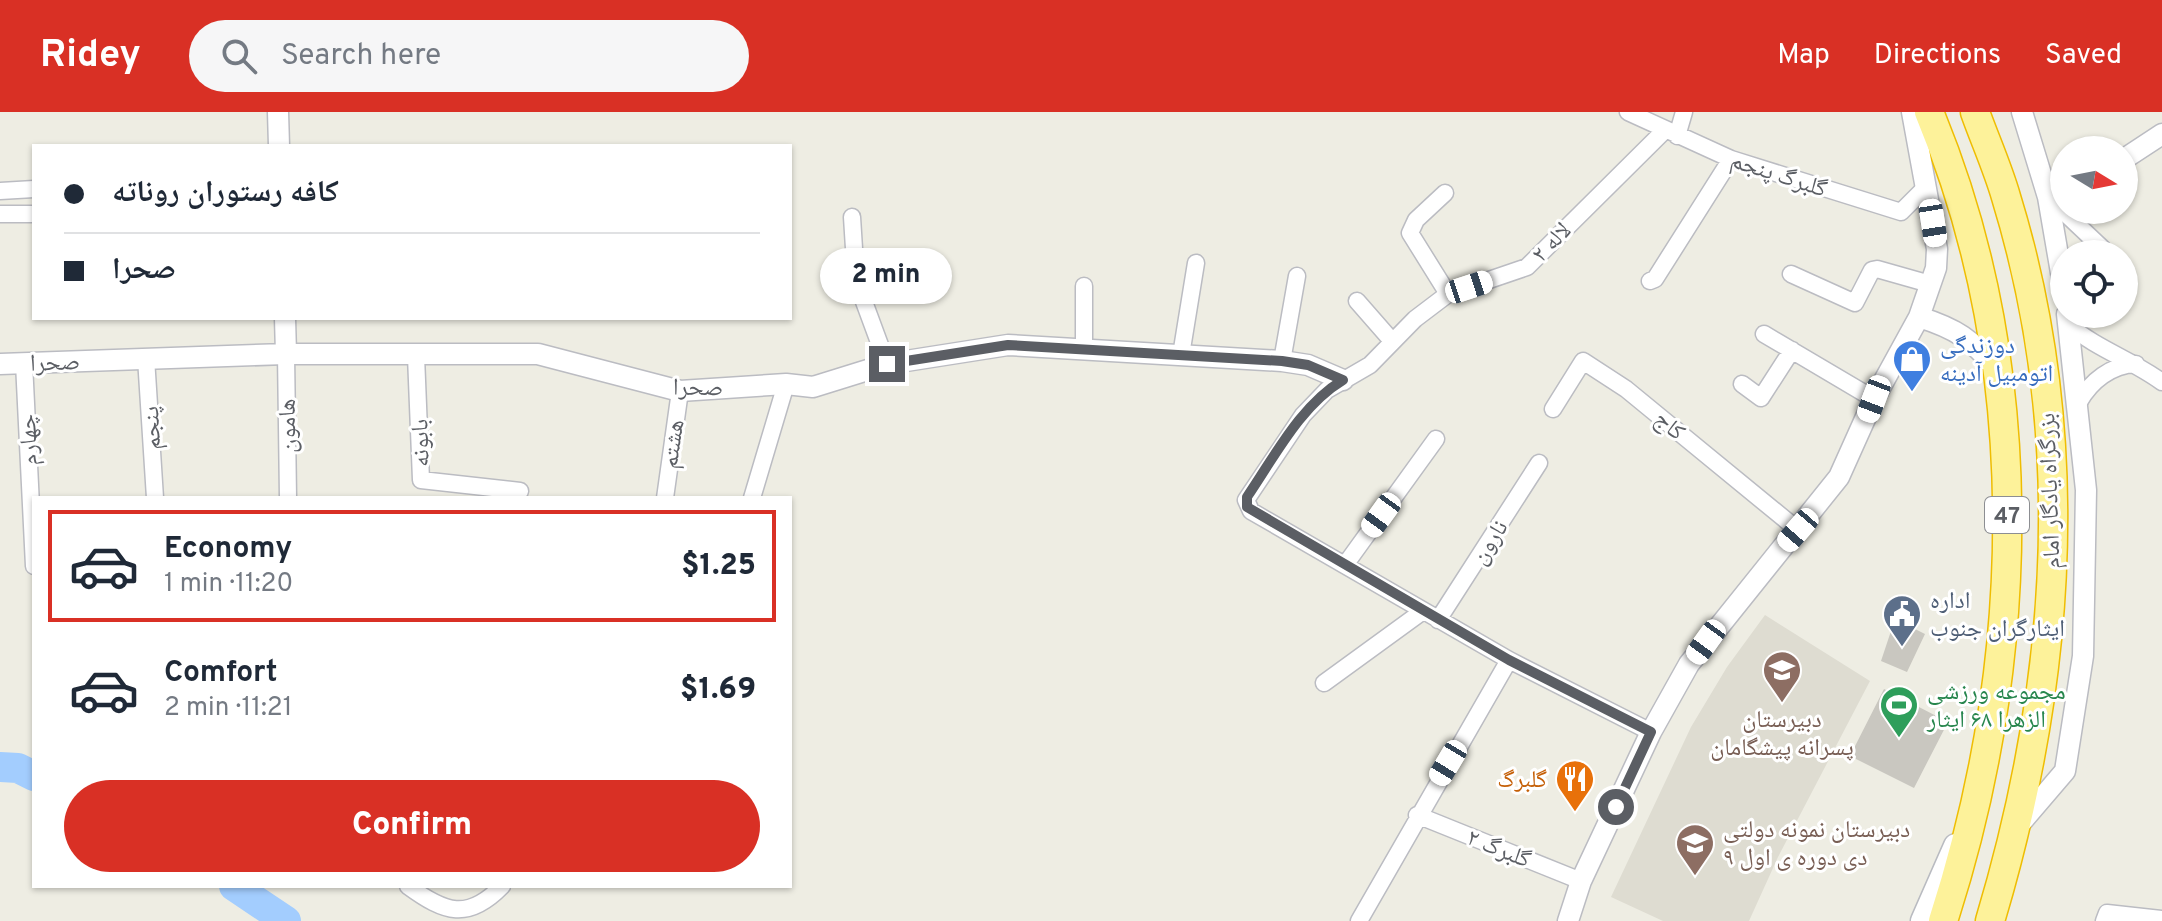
<!DOCTYPE html>
<meta charset="utf-8">
<style>
:root{--surface:#fff;--page:#f6f6f7;--text:#1f2937;--muted:#747a83;--line:#e0e1e3;--accent:#d93025}
body{margin:0;font-family:Overpass,"Noto Naskh Arabic",sans-serif;background:var(--page);color:var(--text);height:100vh;display:flex;flex-direction:column;font-size:30px;white-space:nowrap}
*{box-sizing:border-box;margin:0}
p{font-size:26px;color:var(--muted)}
.icon{flex:none;width:44px;height:44px;fill:none;stroke:currentColor;stroke-width:2;stroke-linecap:round;stroke-linejoin:round}
.map{position:relative;flex:1;overflow:hidden}
.drawer{position:absolute;left:32px;top:384px;width:760px;height:392px;display:flex;flex-direction:column;background:var(--surface);border-radius:0px;box-shadow:0 2px 6px #0004}
.drawer>*{flex:none}
.hud{position:absolute;left:32px;top:32px;width:760px;height:176px;border-radius:0px;box-shadow:0 2px 6px #0004;display:grid;align-content:center;height:176px;padding:0 32px;background:var(--surface)}
.needle{width:52px;rotate:100deg}
.fabs{position:absolute;left:2050px;top:24px;display:grid;gap:16px}
.fabs a{display:grid;place-items:center;width:88px;height:88px;border-radius:50%;background:var(--surface);box-shadow:0 2px 6px #0004;font-size:40px}
.end{position:absolute;width:36px;height:36px;margin:-18px;border:10px solid #5b5e64;background:#fff;box-shadow:0 0 0 4px #fff}
.from{border-radius:50%}
.bubble{position:absolute;height:56px;border-radius:28px;background:var(--surface);box-shadow:0 2px 6px #0004;font-size:26px;font-weight:800;line-height:56px;text-align:center}
.car{position:absolute;width:24px;height:48px;margin:-24px -12px;border-radius:10px;box-shadow:0 0 6px 2px #0007;background:linear-gradient(#fff 24%,#345 0 40%,#fff 0 76%,#345 0 86%,#fff 0)}
.hud b{display:flex;align-items:center;gap:28px;height:76px;font-size:30px}
.hud b+b{border-top:2px solid var(--line)}
.hud i{width:20px;height:20px;background:var(--text)}
ul{padding:14px 0 0;list-style:none}
li{display:flex;align-items:center;gap:24px;height:112px;margin:0 16px 12px;padding:0 16px;border:4px solid transparent;border-radius:0px}
li div{flex:1}
li b{display:block;font-size:30px}
li em{font-style:normal;font-weight:800}
li.current{border-color:var(--accent)}
li>.icon{width:72px;height:72px;stroke-width:1.5}
.cta{display:flex;gap:16px;margin-top:auto;padding:16px 32px}
.cta a{flex:1;height:92px;border-radius:48px;background:var(--accent);color:#fff;font-size:32px;font-weight:800;line-height:92px;text-align:center}
header{display:flex;align-items:center;gap:48px;box-sizing:border-box;height:112px;padding:0 40px;background:var(--accent);color:#fff}
header strong{font-size:38px}
nav{display:flex;gap:44px;margin-inline-start:auto;font-size:28px}
.search{width:560px;height:72px;background:var(--page);display:flex;align-items:center;gap:20px;box-sizing:border-box;padding:0 28px;border-radius:44px;color:var(--muted);font-size:30px}
.map>svg:first-child{display:block}
.education{fill:#dedcd1}
.lines{fill:none;stroke-linecap:round;stroke-linejoin:round}
.river{stroke:#a3cdfe;stroke-width:30}
.building{fill:#c9c7c0}
.minor-casing{stroke:#bbbcc2;stroke-width:19}
.tertiary-casing{stroke:#bbbcc2;stroke-width:23}
.secondary-casing{stroke:#b9bbc1;stroke-width:27}
.trunk-casing{stroke:#efbd02;stroke-width:31}
.minor{stroke:#fff;stroke-width:16}
.tertiary{stroke:#fff;stroke-width:20}
.secondary{stroke:#fff;stroke-width:24}
.trunk{stroke:#fdf29a;stroke-width:28}
.route{stroke:#5b5e64;stroke-width:10}
.labels{text-anchor:middle;stroke-width:6;stroke-linejoin:round;paint-order:stroke}
.shield{fill:#fff;stroke:#8c8e92;stroke-width:2}
.shield-label{font-size:22px;font-weight:bold;fill:#5b5e64}
.street-label{font-size:24px;fill:#5b5e64;stroke:#fff}
.shop-label{font-size:24px;fill:#366cbe;stroke:#fff;text-anchor:start}
.service-label{font-size:24px;fill:#4e5e75;stroke:#fff;text-anchor:start}
.leisure-label{font-size:24px;fill:#27864d;stroke:#fff;text-anchor:start}
.education-label{font-size:24px;fill:#785e54;stroke:#fff}
.food-label{font-size:24px;fill:#c56008;stroke:#fff;text-anchor:end}
</style>
<header>
<strong>Ridey</strong>
<div class="search"><svg class="icon" aria-label="search" viewBox="0 0 24 24"><circle cx="10" cy="10" r="6"/><path d="M15 15l6 6"/></svg>Search here</div>
<nav><a>Map</a><a>Directions</a><a>Saved</a></nav>
</header>
<div class="map">
<svg width="2162" height="809" viewBox="0 0 2162 809">
<rect width="100%" height="100%" fill="#eeede3"/>
<path class="education" d="M1765 503 1870 569 1778 745 1749 809H1663L1611 785 1691 615 1727 555Z"/>
<g class="lines">
<path class="river" d="M0 655 18 656 34 664
M234 774 286 809"/>
</g>
<path class="building" d="M1895 507 1925 522 1907 560 1881 549Z
M1884 577 1948 610 1914 676 1850 644Z"/>
<g class="lines">
<g class="minor-casing">
<path id="minor" d="M1628 0 1731 47 1901 100 1926 75
M1677 24 1684 0
M0 79 34 77
M1445 81 1416 108 1410 121 1448 182
M2048 85 2103 137
M0 102H34
M852 105 856 168 887 252
M1791 162 1855 191 1872 158 1877 157 1930 172
M1650 169 1655 167 1731 47
M1357 189 1392 229
M2069 213C2097 237 2132 248 2162 270
M1764 222 1874 287
M1084 238V174
M286 242 288 386
M1181 243 1196 151
M416 244 421 368 520 379
M146 246 155 386
M1282 249 1297 164
M24 251 34 454
M1742 272 1761 286 1792 238
M2079 290C2091 269 2111 253 2136 252
M1553 297 1583 249 1626 277 1798 418
M665 386 680 279
M752 386 786 272
M1345 453 1436 327
M1438 508 1539 351
M1324 571 1423 499
M1651 620 1509 548 1251 399 1246 388 1303 303 1327 278 1370 253 1415 207 1448 182 1527 155 1664 19
M1417 703 1581 769
M408 774C445 801 468 809 502 774
M1359 809 1509 548
M2104 809 2107 801 2162 807"/>
</g>
<g class="tertiary-casing">
<path id="tertiary" d="M278 0 279 34
M2022 0 2048 85 2064 178
M2124 47 2162 22
M1919 205C1957 217 1971 227 1997 257
M285 206 286 242
M0 252 286 242H538L680 279 786 272 813 275 887 252 1008 233 1282 249 1308 253 1343 268
M2018 714 2065 659 2083 544 2086 378 2067 202
M1568 809 1581 769 1651 620 1689 552 1839 365 1874 287 1919 205 1936 156 1937 137 1912 0"/>
</g>
<g class="secondary-casing">
<path id="secondary" d="M1923 809 1956 734"/>
</g>
<g class="trunk-casing">
<path id="trunk" d="M1929 0C2035 255 2027 549 1943 809
M1975 0C1985 28 1998 57 2006 85 2080 326 2061 572 1990 809"/>
</g>
<use href="#minor" class="minor"/>
<use href="#tertiary" class="tertiary"/>
<use href="#secondary" class="secondary"/>
<use href="#trunk" class="trunk"/>
</g>
<g class="lines">
<path class="route" d="M887 252 1008 233 1282 249 1308 253 1343 268C1300 294 1275 344 1247 385V395L1509 548 1651 620 1616 695"/>
</g>
<defs>
<g id="shop-pin" transform="scale(2)"><path d="M0 17L-7.5 6A9.5 9.5 0 1 1 7.5 6Z" fill="#3f7fe0" stroke="#fff"/><path d="M-5-2.5h2.3a2.7 3.5 0 0 1 5.4 0H5L5.5 6h-11ZM-1.5-2.5h3a1.5 2.3 0 0 0-3 0Z" fill="#fff"/></g>
<g id="civic-pin" transform="scale(2)"><path d="M0 17L-7.5 6A9.5 9.5 0 1 1 7.5 6Z" fill="#5c6f8a" stroke="#fff"/><path d="M-.6-6.5H3V-4.5H.6V-3L4-1V1h2V6H-6V1h2V-1L-.6-3ZM-1.2 2.5V6h2.4V2.5Z" fill="#fff"/></g>
<g id="school-pin" transform="scale(2)"><path d="M0 17L-7.5 6A9.5 9.5 0 1 1 7.5 6Z" fill="#8d6e63" stroke="#fff"/><path d="M0-5L7-2L0 1L-7-2ZM-4 1L0 2.5L4 1V4Q0 6-4 4Z" fill="#fff"/></g>
<g id="stadium-pin" transform="scale(2)"><path d="M0 17L-7.5 6A9.5 9.5 0 1 1 7.5 6Z" fill="#2e9e5b" stroke="#fff"/><path d="M0-5a6.5 5 0 1 0 0 10a6.5 5 0 1 0 0-10ZM-3.5-1.8h7v3.6h-7Z" fill="#fff"/></g>
<g id="restaurant-pin" transform="scale(2)"><path d="M0 17L-7.5 6A9.5 9.5 0 1 1 7.5 6Z" fill="#e8710a" stroke="#fff"/><path d="M-5-6h1v4h1v-4h1v4h1v-4h1v5L-1.5 .5V6h-2V.5L-5-1ZM5-6V6H3V1.5H1.5Q1.5-4 5-6Z" fill="#fff"/></g>
</defs>
<g fill-rule="evenodd">
<use href="#shop-pin" x="1912" y="247"/>
<use href="#civic-pin" x="1902" y="502"/>
<use href="#school-pin" x="1782" y="558"/>
<use href="#stadium-pin" x="1899" y="593"/>
<use href="#restaurant-pin" x="1575" y="667"/>
<use href="#school-pin" x="1695" y="731"/>
</g>
<g class="labels">
<rect class="shield" x="1985" y="385" width="44" height="36" rx="6"/>
<g class="shield-label">
<text x="2007" y="411">47</text>
</g>
<g class="street-label">
<text transform="translate(1779 62) rotate(18)" y="8">گلبرگ پنجم</text>
<text transform="translate(1551 130) rotate(-46)" y="8">لاله ۲</text>
<text transform="translate(55 250) rotate(-2)" y="8">صحرا</text>
<text transform="translate(698 275) rotate(1)" y="8">صحرا</text>
<text transform="translate(1670 313) rotate(40)" y="8">کاج</text>
<text transform="translate(287 314) rotate(-91)" y="8">هامون</text>
<text transform="translate(151 316) rotate(-93)" y="8">پنجم</text>
<text transform="translate(28 328) rotate(-93)" y="8">چهارم</text>
<text transform="translate(420 331) rotate(-92)" y="8">بابونه</text>
<text transform="translate(672 332) rotate(-82)" y="8">هشتم</text>
<text transform="translate(2049 379) rotate(-92)" y="8">بزرگراه یادگار امام</text>
<text transform="translate(1489 430) rotate(-57)" y="8">نارون</text>
<text transform="translate(1499 736) rotate(22)" y="8">گلبرگ ۲</text>
</g>
<g class="shop-label">
<text x="1940" y="241">دوزندگی<tspan x="1940" dy="28">اتومبیل آدینه</tspan></text>
</g>
<g class="service-label">
<text x="1930" y="496">اداره<tspan x="1930" dy="28">ایثارگران جنوب</tspan></text>
</g>
<g class="leisure-label">
<text x="1927" y="587">مجموعه ورزشی<tspan x="1927" dy="28">الزهرا ۶۸ ایثار</tspan></text>
</g>
<g class="education-label">
<text x="1782" y="615">دبیرستان<tspan x="1782" dy="28">پسرانه پیشگامان</tspan></text>
<text x="1723" y="725" text-anchor="start">دبیرستان نمونه دولتی<tspan x="1723" dy="28">۹ دی دوره ی اول</tspan></text>
</g>
<g class="food-label">
<text x="1547" y="675">گلبرگ</text>
</g>
</g>
</svg>
<div class="fabs">
<a><svg class="needle" viewBox="-14 -14 28 28"><path d="M0-13l5 13h-10z" fill="#e53935"/><path d="M0 13l5-13h-10z" fill="#747a83"/></svg></a>
<a><svg class="icon" aria-label="locate" viewBox="0 0 24 24"><circle cx="12" cy="12" r="6"/><path d="M12 2v4M12 18v4M2 12h4M18 12h4"/></svg></a>
</div>
<i class="end from" style="left:1616px;top:695px"></i>
<i class="end" style="left:887px;top:252px"></i>
<div class="bubble" style="left:820px;top:136px;width:132px">2 min</div>
<i class="car" style="left:1933px;top:111px;rotate:171deg"></i>
<i class="car" style="left:1469px;top:175px;rotate:72deg"></i>
<i class="car" style="left:1874px;top:287px;rotate:201deg"></i>
<i class="car" style="left:1381px;top:403px;rotate:216deg"></i>
<i class="car" style="left:1798px;top:418px;rotate:221deg"></i>
<i class="car" style="left:1706px;top:530px;rotate:216deg"></i>
<i class="car" style="left:1448px;top:651px;rotate:211deg"></i>
<div class="hud">
<b><i class="from"></i>کافه رستوران روناته</b>
<b><i></i>صحرا</b>
</div>
<section class="drawer">
<ul>
<li class="current"><svg class="icon" aria-label="car" viewBox="0 0 24 24"><path d="M5 17H2v-5l4-1 3-4h7l3 4 3 1v5h-3M9 17h6M6 11h13"/><circle cx="7" cy="17" r="2"/><circle cx="17" cy="17" r="2"/></svg><div><b>Economy</b><p>1 min · 11:20</p></div><em>$1.25</em></li>
<li><svg class="icon" aria-label="car" viewBox="0 0 24 24"><path d="M5 17H2v-5l4-1 3-4h7l3 4 3 1v5h-3M9 17h6M6 11h13"/><circle cx="7" cy="17" r="2"/><circle cx="17" cy="17" r="2"/></svg><div><b>Comfort</b><p>2 min · 11:21</p></div><em>$1.69</em></li>
</ul>
<div class="cta"><a>Confirm</a></div>
</section>
</div>
